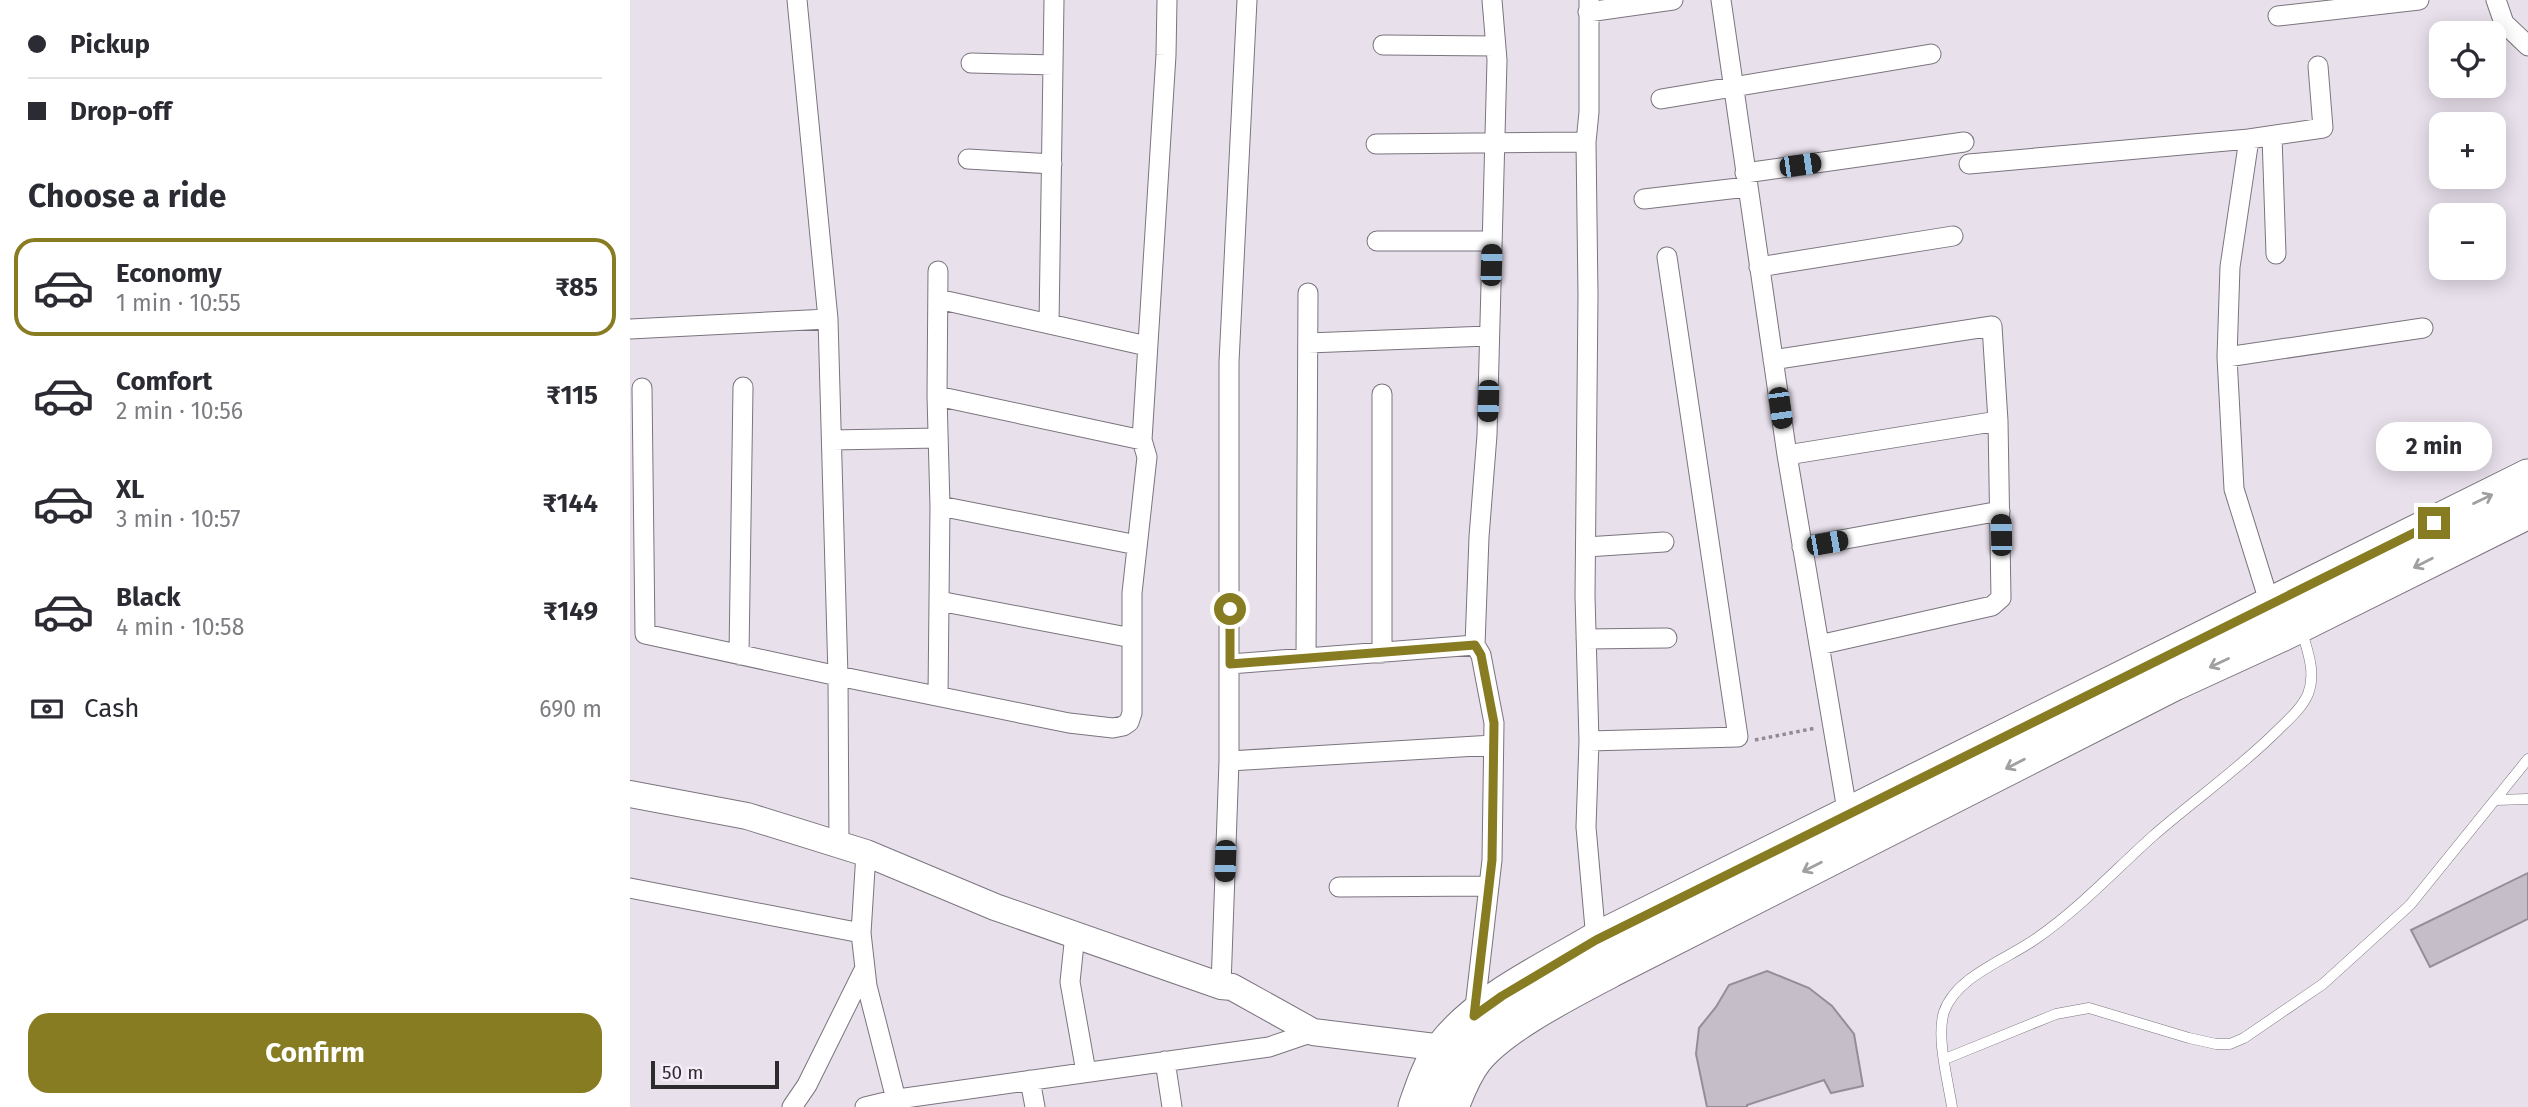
<!DOCTYPE html>
<meta charset="utf-8">
<style>
:root{--surface:#fff;--page:#f2f2f3;--text:#2b2b33;--muted:#7c7c81;--line:#e1e1e2;--accent:#887c22}
body{margin:0;font-family:"Fira Sans",sans-serif;background:var(--page);color:var(--text);height:100vh;display:flex;flex-direction:column;font-size:26px;white-space:nowrap}
*{box-sizing:border-box;margin:0}
p{font-size:23px;color:var(--muted)}
.icon{flex:none;width:38px;height:38px;fill:none;stroke:currentColor;stroke-width:2;stroke-linecap:round;stroke-linejoin:round}
.map{position:relative;flex:1;overflow:hidden}
.side{display:flex;flex-direction:column;background:var(--surface);width:630px}
.side>*{flex:none}
.hud{display:grid;align-content:center;height:154px;padding:0 28px;background:var(--surface)}
.fabs{position:absolute;left:1799px;top:21px;display:grid;gap:14px}
.fabs a{display:grid;place-items:center;width:77px;height:77px;border-radius:14px;background:var(--surface);box-shadow:0 4px 18px #0003;font-size:35px}
.scale{position:absolute;left:21px;bottom:18px;width:128px;box-sizing:border-box;padding-left:7px;border:4px solid #2e2b2f;border-top:0;font-size:19px;line-height:24px;white-space:nowrap;color:#2e2b2f;-webkit-text-stroke:5px #f5eef9;paint-order:stroke}
.end{position:absolute;width:32px;height:32px;margin:-16px;border:9px solid #887c22;background:#fff;box-shadow:0 0 0 4px #fff}
.from{border-radius:50%}
.bubble{position:absolute;height:49px;border-radius:21px;background:var(--surface);box-shadow:0 4px 18px #0003;font-size:23px;font-weight:700;line-height:49px;text-align:center}
.car{position:absolute;width:21px;height:42px;margin:-21px -10px;border-radius:9px;box-shadow:0 0 5px 2px #0007;background:linear-gradient(#222 24%,#8ab4d8 0 40%,#222 0 76%,#8ab4d8 0 86%,#222 0)}
.hud b{display:flex;align-items:center;gap:24px;height:66px;font-size:26px}
.hud b+b{border-top:2px solid var(--line)}
.hud i{width:18px;height:18px;background:var(--text)}
ul{padding:0;list-style:none}
li{display:flex;align-items:center;gap:21px;height:98px;margin:0 14px 10px;padding:0 14px;border:4px solid transparent;border-radius:21px}
li div{flex:1}
li b{display:block;font-size:26px}
li em{font-style:normal;font-weight:700}
li.on{border-color:var(--accent)}
li>.icon{width:63px;height:63px;stroke-width:1.5}
h2{padding:0 28px;font-size:32px;line-height:84px}
.pay{display:flex;align-items:center;gap:18px;height:77px;padding:0 28px;font-size:26px}
.pay p{margin-inline-start:auto}
.cta{display:flex;gap:14px;margin-top:auto;padding:14px 28px}
.cta a{flex:1;height:80px;border-radius:21px;background:var(--accent);color:#fff;font-size:28px;font-weight:700;line-height:80px;text-align:center}
main{display:flex;flex:1;min-height:0}
.map>svg:first-child{display:block}
.building{fill:#c5bec8;stroke:#958e98;stroke-width:2}
.lines{fill:none;stroke-linecap:round;stroke-linejoin:round}
.lane-casing{stroke:#7b747e;stroke-width:11}
.street-casing{stroke:#7b747e;stroke-width:21}
.secondary-casing{stroke:#7b747e;stroke-width:28}
.highway-casing{stroke:#7b747e;stroke-width:37}
.path{stroke:#918b93;stroke-width:3.5;stroke-dasharray:3.5 3.5;stroke-linecap:butt}
.lane{stroke:#fff;stroke-width:10}
.street{stroke:#fff;stroke-width:19}
.secondary{stroke:#fff;stroke-width:26}
.highway{stroke:#fff;stroke-width:35}
.oneway{stroke:#a1a0a1}
.route{stroke:#887c22;stroke-width:9}
</style>
<main>
<section class="side">
<div class="hud">
<b><i class="from"></i>Pickup</b>
<b><i></i>Drop-off</b>
</div>
<h2>Choose a ride</h2>
<ul>
<li class="on"><svg class="icon" aria-label="car" viewBox="0 0 24 24"><path d="M5 17H2v-5l4-1 3-4h7l3 4 3 1v5h-3M9 17h6M6 11h13"/><circle cx="7" cy="17" r="2"/><circle cx="17" cy="17" r="2"/></svg><div><b>Economy</b><p>1 min · 10:55</p></div><em>₹85</em></li>
<li><svg class="icon" aria-label="car" viewBox="0 0 24 24"><path d="M5 17H2v-5l4-1 3-4h7l3 4 3 1v5h-3M9 17h6M6 11h13"/><circle cx="7" cy="17" r="2"/><circle cx="17" cy="17" r="2"/></svg><div><b>Comfort</b><p>2 min · 10:56</p></div><em>₹115</em></li>
<li><svg class="icon" aria-label="car" viewBox="0 0 24 24"><path d="M5 17H2v-5l4-1 3-4h7l3 4 3 1v5h-3M9 17h6M6 11h13"/><circle cx="7" cy="17" r="2"/><circle cx="17" cy="17" r="2"/></svg><div><b>XL</b><p>3 min · 10:57</p></div><em>₹144</em></li>
<li><svg class="icon" aria-label="car" viewBox="0 0 24 24"><path d="M5 17H2v-5l4-1 3-4h7l3 4 3 1v5h-3M9 17h6M6 11h13"/><circle cx="7" cy="17" r="2"/><circle cx="17" cy="17" r="2"/></svg><div><b>Black</b><p>4 min · 10:58</p></div><em>₹149</em></li>
</ul>
<div class="pay"><svg class="icon" aria-label="cash" viewBox="0 0 24 24"><path d="M3 7h18v10H3z"/><circle cx="12" cy="12" r="2"/></svg>Cash<p>690 m</p></div>
<div class="cta"><a>Confirm</a></div>
</section>
<div class="map">
<svg width="1898" height="1107" viewBox="0 0 1898 1107">
<rect width="100%" height="100%" fill="#e8e0eb"/>
<path class="building" d="M1898 873V919L1800 967 1781 930Z
M1137 971 1179 988 1202 1006 1224 1034 1233 1086 1201 1093 1194 1080 1117 1105V1107H1077L1066 1054 1069 1028 1086 1007 1099 985Z"/>
<g class="lines">
<g class="lane-casing">
<path id="lane" d="M1866 800 1898 799
M1315 1059 1426 1014 1459 1008 1559 1038 1586 1044H1600L1614 1038 1693 984 1780 905 1898 759
M1322 1107C1318 1081 1306 1037 1314 1012 1326 976 1378 959 1407 938 1450 908 1484 871 1523 836 1564 800 1609 769 1648 730 1659 719 1672 708 1678 694 1686 673 1678 652 1672 632"/>
</g>
<g class="street-casing">
<path id="street" d="M167 0 198 319 208 676 209 845
M959 0V112L956 142 958 295 955 596 959 741 956 827 966 940
M1091 0 1157 455 1218 816
M1866 0 1874 23 1898 46
M958 12 1043 0
M1648 16 1789 0
M753 45 866 46
M341 63 423 65
M1031 99 1301 54
M1642 136 1646 254
M1619 139 1693 128 1688 66
M746 144 956 142
M338 159 422 164
M1339 164 1619 139 1600 267 1597 357
M1115 173 1334 142
M1014 199 1117 187
M747 241H862
M1129 267 1323 236
M308 271 307 396 512 440 536 55 537 0
M308 299 517 346
M419 324 424 0
M0 329 198 319
M678 343 858 336
M1143 360 1362 326 1368 421 1371 598 1362 606 1189 645
M12 388 15 634 208 676 439 723 483 728 493 726 499 722 502 713V593L517 457 512 440
M752 394V653
M307 396 310 506 308 696
M202 440 307 438
M1157 455 1368 421
M310 506 507 545
M956 547 1034 542
M1172 547 1370 511
M309 601 502 638
M1643 614 1604 489 1597 357 1793 328
M956 639 1037 638
M845 645 849 537 857 435 867 60 862 0
M109 655 113 387
M676 658 678 293
M600 664 845 645 851 655 864 723 862 860 844 1016
M959 741 1108 737 1037 257
M599 761 863 745
M236 853 231 933 237 986 268 1107
M709 887 859 886
M0 888 231 933
M445 934 440 982 456 1072
M591 986 599 761V362L617 0
M535 1061 542 1107
M400 1080 405 1107
M162 1107 177 1085 234 970
M235 1107 268 1099 639 1047 683 1032"/>
</g>
<g class="secondary-casing">
<path id="secondary" d="M0 794 117 816 236 853 365 907 591 986 602 987 683 1032 813 1048 828 1053"/>
</g>
<g class="highway-casing">
<path id="highway" d="M786 1107C793 1087 800 1065 813 1048 848 1001 916 970 966 940L1898 477
M821 1107C827 1091 834 1073 845 1059 872 1025 941 991 980 970L1544 683 1653 633 1898 511"/>
</g>
<path class="path" d="M1125 740 1186 728"/>
<use href="#lane" class="lane"/>
<use href="#street" class="street"/>
<use href="#secondary" class="secondary"/>
<use href="#highway" class="highway"/>
</g>
<defs><path id="oneway-shaft" d="M-6 0H5M1.5-3L5.5 0L1.5 3" fill="none" stroke-width="1.6" stroke-linecap="round" stroke-linejoin="round" transform="scale(1.75)"/></defs>
<g class="oneway">
<use href="#oneway-shaft" transform="translate(1853 499) rotate(-26)"/>
<use href="#oneway-shaft" transform="translate(1793 563) rotate(153)"/>
<use href="#oneway-shaft" transform="translate(1589 663) rotate(155)"/>
<use href="#oneway-shaft" transform="translate(1385 764) rotate(153)"/>
<use href="#oneway-shaft" transform="translate(1182 867) rotate(153)"/>
</g>
<g class="lines">
<path class="route" d="M600 609V664L845 645 851 655 864 723 862 860 844 1016 872 996 966 940 1804 523"/>
</g>
</svg>
<div class="fabs">
<a><svg class="icon" aria-label="locate" viewBox="0 0 24 24"><circle cx="12" cy="12" r="6"/><path d="M12 2v4M12 18v4M2 12h4M18 12h4"/></svg></a>
<a>+</a>
<a>−</a>
</div>
<div class="scale">50 m</div>
<i class="end from" style="left:600px;top:609px"></i>
<i class="end" style="left:1804px;top:523px"></i>
<div class="bubble" style="left:1746px;top:422px;width:116px">2 min</div>
<i class="car" style="left:1170px;top:165px;rotate:82deg"></i>
<i class="car" style="left:861px;top:265px;rotate:2deg"></i>
<i class="car" style="left:858px;top:401px;rotate:182deg"></i>
<i class="car" style="left:1150px;top:408px;rotate:172deg"></i>
<i class="car" style="left:1371px;top:535px;rotate:359deg"></i>
<i class="car" style="left:1197px;top:543px;rotate:80deg"></i>
<i class="car" style="left:595px;top:861px;rotate:182deg"></i>
</div>
</main>
